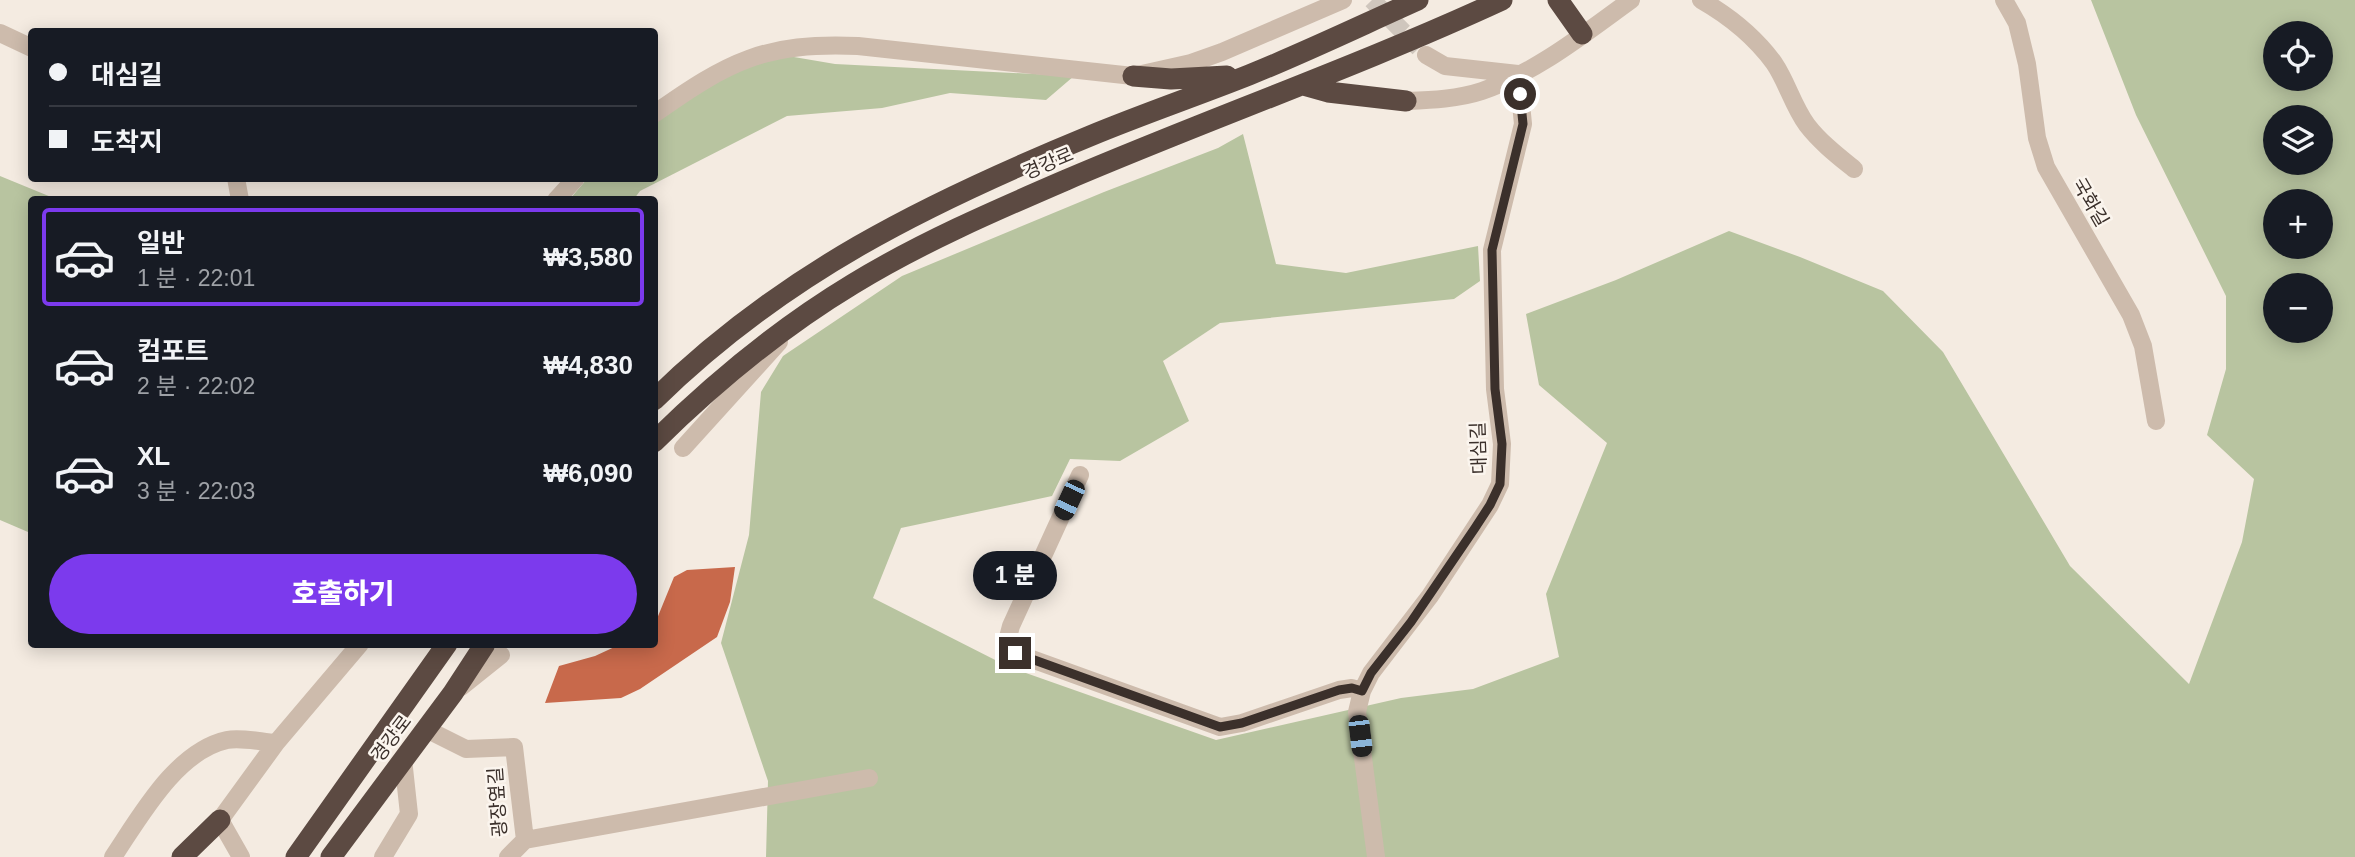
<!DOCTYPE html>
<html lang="ko">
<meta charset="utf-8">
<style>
:root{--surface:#171b24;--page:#20242c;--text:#f1f3f6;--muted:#9ea1a6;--line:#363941;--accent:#7c3aed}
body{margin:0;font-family:Helvetica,"Noto Sans KR",sans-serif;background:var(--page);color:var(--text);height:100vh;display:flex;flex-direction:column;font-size:26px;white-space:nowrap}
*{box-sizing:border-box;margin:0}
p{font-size:23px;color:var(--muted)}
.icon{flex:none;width:38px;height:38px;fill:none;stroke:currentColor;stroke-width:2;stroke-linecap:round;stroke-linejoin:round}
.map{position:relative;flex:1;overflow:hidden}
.details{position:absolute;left:28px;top:196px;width:630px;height:452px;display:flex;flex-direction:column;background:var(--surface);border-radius:7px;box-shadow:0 4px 18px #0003}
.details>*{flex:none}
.top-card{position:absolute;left:28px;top:28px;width:630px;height:154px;border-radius:7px;box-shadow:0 4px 18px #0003;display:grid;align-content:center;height:154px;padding:0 21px;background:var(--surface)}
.buttons{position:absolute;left:2263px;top:21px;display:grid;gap:14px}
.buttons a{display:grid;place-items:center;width:70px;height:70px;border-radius:50%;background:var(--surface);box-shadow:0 4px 18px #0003;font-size:35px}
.end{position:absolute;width:32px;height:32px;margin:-16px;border:9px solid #3b302b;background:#fff;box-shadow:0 0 0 4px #fff}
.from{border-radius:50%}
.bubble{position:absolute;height:49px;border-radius:24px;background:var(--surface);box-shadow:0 4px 18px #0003;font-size:23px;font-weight:800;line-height:49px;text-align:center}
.car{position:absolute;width:21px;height:42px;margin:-21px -10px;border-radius:9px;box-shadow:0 0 5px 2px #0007;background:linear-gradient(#222 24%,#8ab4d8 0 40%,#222 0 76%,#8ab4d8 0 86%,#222 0)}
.top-card b{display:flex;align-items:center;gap:24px;height:66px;font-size:26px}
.top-card b+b{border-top:2px solid var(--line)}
.top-card i{width:18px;height:18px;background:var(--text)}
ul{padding:12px 0 0;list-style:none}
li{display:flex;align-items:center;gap:21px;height:98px;margin:0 14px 10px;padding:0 7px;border:4px solid transparent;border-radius:7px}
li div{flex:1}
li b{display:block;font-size:26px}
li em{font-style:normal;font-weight:800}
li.selected{border-color:var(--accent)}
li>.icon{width:63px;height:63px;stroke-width:1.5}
.primary-button{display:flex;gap:14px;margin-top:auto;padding:14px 21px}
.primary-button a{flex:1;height:80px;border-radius:42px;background:var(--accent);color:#fff;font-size:28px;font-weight:800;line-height:80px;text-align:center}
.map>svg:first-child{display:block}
.green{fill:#b8c4a0;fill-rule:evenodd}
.building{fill:#c8694b}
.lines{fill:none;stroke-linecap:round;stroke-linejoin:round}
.minor-tunnel{stroke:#cfc6bd;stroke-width:18;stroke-dasharray:18 9;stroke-linecap:butt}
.minor{stroke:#cdbbac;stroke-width:18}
.highway{stroke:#5c4a42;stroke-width:21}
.route{stroke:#3b302b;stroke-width:9}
.labels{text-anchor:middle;stroke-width:5;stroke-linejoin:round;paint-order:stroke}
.street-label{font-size:19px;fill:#3b302b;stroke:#fbf5ee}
</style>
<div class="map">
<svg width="2355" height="857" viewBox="0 0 2355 857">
<rect width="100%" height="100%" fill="#f4ebe1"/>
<path class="green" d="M2091 0H2355V857H766L768 781 721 643 749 535 761 392 783 356 902 276 1104 192 1218 148 1243 134 1276 264 1346 273 1478 246 1480 281 1454 299 1220 323 1163 361 1189 421 1120 461 1070 459 1052 496 901 528 873 598 1009 667 1216 740 1401 698 1473 689 1559 657 1546 594 1607 443 1539 385 1526 314 1616 280 1729 231 1800 257 1883 291 1943 352 2070 566 2189 684 2242 542 2254 479 2207 435 2226 369V296L2136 115ZM2275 33H2320V79H2275ZM2275 117H2320V163H2275ZM2275 201H2320V247H2275ZM2275 285H2320V331H2275Z
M788 56 835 64 1074 76 1046 100 950 93 882 108 787 116 640 191 634 199 569 200 587 179 654 178 655 120 754 60Z
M0 176 56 199 32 200V524L28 532 0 520Z"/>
<path class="building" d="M735 567 730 602 717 637 640 689 621 698 545 703 559 666 595 656 621 644H654V626L674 577 687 570Z"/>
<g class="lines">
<path class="minor-tunnel" d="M1372 0 1419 48"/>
<path class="minor" d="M1701 0C1729 16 1755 37 1774 63 1787 82 1793 106 1807 125 1820 142 1838 156 1854 169
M2004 0 2017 23 2027 64 2037 138 2046 167 2131 315 2143 346 2156 421
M0 33 32 48
M1426 55 1445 66 1518 74
M1406 101C1431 100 1458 99 1482 91 1537 72 1584 34 1631 0
M654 114C729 61 765 42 858 46L1133 76 1191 63 1222 52 1343 0
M236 178 240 200
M556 200 576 178
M683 448 779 342
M1080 475 1011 626 1007 641 1015 653 1220 727 1242 723 1339 690 1352 688 1362 691
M461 687 501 655
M426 729 466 749 514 747 525 840 508 857
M525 840 869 778
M113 857C140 817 176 751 227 740 241 737 261 742 276 743
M241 857 220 820 276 743 360 644
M383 857 409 814 403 759
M1376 857 1357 712 1362 691 1371 673 1430 596 1490 505 1500 484 1502 444 1495 389 1492 250 1523 124 1518 74"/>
<path class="highway" d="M1558 0 1582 34
M1133 76 1171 79 1227 76
M1303 85 1328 92 1406 101
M654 400C782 274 927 203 1090 136 1143 114 1196 96 1249 75 1306 52 1362 25 1418 0
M654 442C715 382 780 328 853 284 920 243 994 211 1066 180 1211 118 1359 66 1502 0
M182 857 220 820
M296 857 447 644
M331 857 453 693 485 644"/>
</g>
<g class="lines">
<path class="route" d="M1015 653 1220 727 1242 723 1339 690 1352 688 1362 691 1371 673 1411 622 1475 528 1490 505 1500 484 1502 444 1495 389 1492 250 1523 124 1520 94"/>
</g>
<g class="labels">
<g class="street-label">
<text transform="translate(1048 163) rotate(-23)" y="7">경강로</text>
<text transform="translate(2091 202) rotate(60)" y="7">국화길</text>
<text transform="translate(1478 448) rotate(-92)" y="7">대심길</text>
<text transform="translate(391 738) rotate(-53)" y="7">경강로</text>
<text transform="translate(497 802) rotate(-94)" y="7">광장옆길</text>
</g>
</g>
</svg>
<div class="buttons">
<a><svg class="icon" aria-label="locate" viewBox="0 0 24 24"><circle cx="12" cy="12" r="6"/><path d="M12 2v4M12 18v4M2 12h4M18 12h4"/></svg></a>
<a><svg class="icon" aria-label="layers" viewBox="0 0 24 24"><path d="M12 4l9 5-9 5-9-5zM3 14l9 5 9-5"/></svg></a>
<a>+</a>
<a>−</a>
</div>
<i class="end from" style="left:1520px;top:94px"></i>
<i class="end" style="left:1015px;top:653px"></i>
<div class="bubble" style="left:973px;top:551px;width:84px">1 분</div>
<i class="car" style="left:1069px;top:500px;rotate:205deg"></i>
<i class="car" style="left:1360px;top:736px;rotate:173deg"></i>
<div class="top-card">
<b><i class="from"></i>대심길</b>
<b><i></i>도착지</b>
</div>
<section class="details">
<ul>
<li class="selected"><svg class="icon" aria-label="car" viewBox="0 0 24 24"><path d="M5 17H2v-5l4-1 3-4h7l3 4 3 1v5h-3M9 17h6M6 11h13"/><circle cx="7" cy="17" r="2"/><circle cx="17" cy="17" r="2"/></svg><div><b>일반</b><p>1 분 · 22:01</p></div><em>₩3,580</em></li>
<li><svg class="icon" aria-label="car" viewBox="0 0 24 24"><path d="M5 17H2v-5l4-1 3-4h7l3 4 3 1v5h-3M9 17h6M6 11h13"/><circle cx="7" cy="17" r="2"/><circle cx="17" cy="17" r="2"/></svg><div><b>컴포트</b><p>2 분 · 22:02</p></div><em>₩4,830</em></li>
<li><svg class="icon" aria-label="car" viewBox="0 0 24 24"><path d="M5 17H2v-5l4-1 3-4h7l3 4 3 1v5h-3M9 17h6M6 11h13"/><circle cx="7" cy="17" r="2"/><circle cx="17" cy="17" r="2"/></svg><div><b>XL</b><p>3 분 · 22:03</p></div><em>₩6,090</em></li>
</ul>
<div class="primary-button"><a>호출하기</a></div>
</section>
</div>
